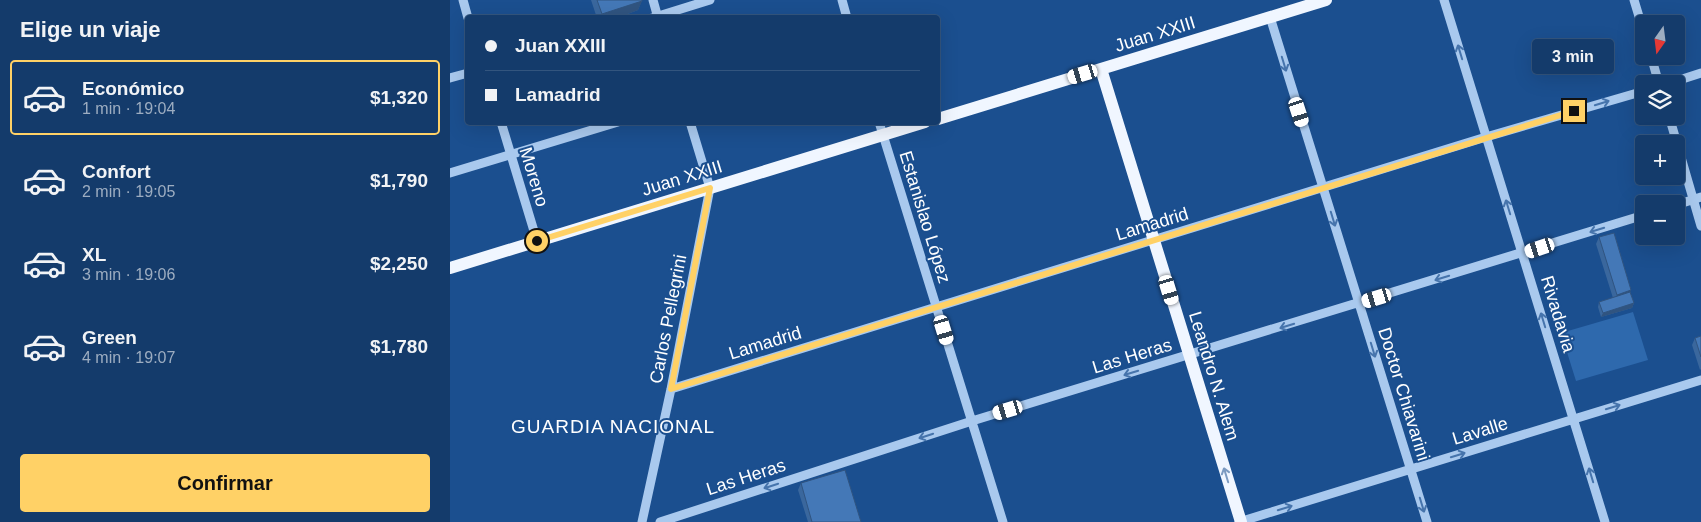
<!DOCTYPE html>
<html lang="es">
<meta charset="utf-8">
<style>
:root{--surface:#143b6b;--page:#1d4271;--text:#f1f3f6;--muted:#9dadc1;--line:#33557e;--accent:#ffd166}
body{margin:0;font-family:Helvetica,sans-serif;background:var(--page);color:var(--text);height:100vh;display:flex;flex-direction:column;font-size:19px;white-space:nowrap}
*{box-sizing:border-box;margin:0}
p{font-size:16px;color:var(--muted)}
.icon{flex:none;width:28px;height:28px;fill:none;stroke:currentColor;stroke-width:2;stroke-linecap:round;stroke-linejoin:round}
.map{position:relative;flex:1;overflow:hidden}
.sheet{display:flex;flex-direction:column;background:var(--surface);width:450px}
.sheet>*{flex:none}
.top-card{position:absolute;left:15px;top:15px;width:475px;height:110px;border-radius:5px;box-shadow:0 5px 20px #0002,0 0 0 1px var(--line);display:grid;align-content:center;height:110px;padding:0 20px;background:var(--surface)}
.needle{width:32px;rotate:194deg}
.buttons{position:absolute;left:1185px;top:15px;display:grid;gap:10px}
.buttons a{display:grid;place-items:center;width:50px;height:50px;border-radius:5px;background:var(--surface);box-shadow:0 5px 20px #0002,0 0 0 1px var(--line);font-size:25px}
.end{position:absolute;width:22px;height:22px;margin:-11px;border:6px solid #ffd166;background:#111;box-shadow:0 0 0 2px #111}
.from{border-radius:50%}
.bubble{position:absolute;height:35px;border-radius:5px;background:var(--surface);box-shadow:0 5px 20px #0002,0 0 0 1px var(--line);font-size:16px;font-weight:600;line-height:35px;text-align:center}
.car{position:absolute;width:15px;height:30px;margin:-15px -8px;border-radius:6px;box-shadow:0 0 4px 1px #0007;background:linear-gradient(#fff 24%,#345 0 40%,#fff 0 76%,#345 0 86%,#fff 0)}
.top-card b{display:flex;align-items:center;gap:18px;height:48px;font-size:19px}
.top-card b+b{border-top:1px solid var(--line)}
.top-card i{width:12px;height:12px;background:var(--text)}
ul{padding:0;list-style:none}
li{display:flex;align-items:center;gap:15px;height:75px;margin:0 10px 8px;padding:0 10px;border:2px solid transparent;border-radius:5px}
li div{flex:1}
li b{display:block;font-size:19px}
li em{font-style:normal;font-weight:600}
li.selected{border-color:var(--accent)}
li>.icon{width:45px;height:45px;stroke-width:1.5}
h2{padding:0 20px;font-size:22px;line-height:60px}
.button{display:flex;gap:10px;margin-top:auto;padding:10px 20px}
.button a{flex:1;height:58px;border-radius:5px;background:var(--accent);color:#111;font-size:20px;font-weight:600;line-height:58px;text-align:center}
main{display:flex;flex:1;min-height:0}
.map>svg:first-child{display:block}
.green{fill:#2e69ad}
.lines{fill:none;stroke-linecap:round;stroke-linejoin:round}
.minor{stroke:#a9c9ee;stroke-width:9}
.major{stroke:#f0f6ff;stroke-width:12}
.wall{fill:#3a679d}
.shaded-wall{fill:#305480}
.building{fill:#4478b7;stroke:#305480}
.oneway{stroke:#4674ac}
.oneway2{stroke:#7b9ac1}
.route{stroke:#ffd166;stroke-width:6}
.labels{text-anchor:middle;stroke-width:4;stroke-linejoin:round;paint-order:stroke}
.street-label{font-size:18px;fill:#fff;stroke:#1b4f8f}
.neighbourhood-label{font-size:19px;letter-spacing:1px;fill:#fff;stroke:#1b4f8f}
</style>
<main>
<section class="sheet">
<h2>Elige un viaje</h2>
<ul>
<li class="selected"><svg class="icon" aria-label="car" viewBox="0 0 24 24"><path d="M5 17H2v-5l4-1 3-4h7l3 4 3 1v5h-3M9 17h6M6 11h13"/><circle cx="7" cy="17" r="2"/><circle cx="17" cy="17" r="2"/></svg><div><b>Económico</b><p>1 min · 19:04</p></div><em>$1,320</em></li>
<li><svg class="icon" aria-label="car" viewBox="0 0 24 24"><path d="M5 17H2v-5l4-1 3-4h7l3 4 3 1v5h-3M9 17h6M6 11h13"/><circle cx="7" cy="17" r="2"/><circle cx="17" cy="17" r="2"/></svg><div><b>Confort</b><p>2 min · 19:05</p></div><em>$1,790</em></li>
<li><svg class="icon" aria-label="car" viewBox="0 0 24 24"><path d="M5 17H2v-5l4-1 3-4h7l3 4 3 1v5h-3M9 17h6M6 11h13"/><circle cx="7" cy="17" r="2"/><circle cx="17" cy="17" r="2"/></svg><div><b>XL</b><p>3 min · 19:06</p></div><em>$2,250</em></li>
<li><svg class="icon" aria-label="car" viewBox="0 0 24 24"><path d="M5 17H2v-5l4-1 3-4h7l3 4 3 1v5h-3M9 17h6M6 11h13"/><circle cx="7" cy="17" r="2"/><circle cx="17" cy="17" r="2"/></svg><div><b>Green</b><p>4 min · 19:07</p></div><em>$1,780</em></li>
</ul>
<div class="button"><a>Confirmar</a></div>
</section>
<div class="map">
<svg width="1251" height="522" viewBox="0 0 1251 522">
<rect width="100%" height="100%" fill="#1b4f8f"/>
<path class="green" d="M1183 312 1198 360 1126 381 1111 333Z"/>
<g class="lines">
<path class="minor" d="M13 0 18 18
M203 0 208 18
M392 0 397 18
M994 0 1155 522
M1184 0 1194 33
M820 17 977 522
M202 18 260 0
M1201 56 1209 84
M0 78 18 73
M1217 84 1251 73
M1219 116 1251 226
M51 122 87 241
M429 122 553 522
M0 173 168 122
M1226 205 1251 197
M221 389 1036 137 1194 91
M192 522 221 389 260 188 240 122
M210 522 522 421 1194 215
M789 522 1251 380"/>
<path class="major" d="M651 69 791 522
M488 119 876 0
M0 268 475 122"/>
</g>
<path class="wall" d="M141 0H192L188 10 167 18H147Z
M1149 237 1180 292 1184 303 1182 308 1151 317 1148 307 1149 302 1163 298 1146 244Z
M1251 336V369L1250 370 1242 345 1245 338Z
M351 483 411 522H358L348 490Z"/>
<path class="shaded-wall" d="M192 1 188 10 167 18H151L152 14Z
M1181 290 1179 297 1164 301 1167 295Z
M1184 303 1182 308 1151 317 1153 313Z"/>
<path class="building" d="M147 0H192V1L152 14Z
M1164 233 1181 290 1167 295 1149 237Z
M1180 292 1184 303 1153 313 1149 302Z
M1251 336V357L1245 338Z
M395 470 411 522H362L351 483Z"/>
<defs><path id="oneway-shaft" d="M-6 0H5M1.5-3L5.5 0L1.5 3" fill="none" stroke-width="1.6" stroke-linecap="round" stroke-linejoin="round" transform="scale(1.25)"/></defs>
<g class="oneway">
<use href="#oneway-shaft" transform="translate(1010 52) rotate(-107)"/>
<use href="#oneway-shaft" transform="translate(834 64) rotate(73)"/>
<use href="#oneway-shaft" transform="translate(1152 103) rotate(-17)"/>
<use href="#oneway-shaft" transform="translate(1058 207) rotate(-107)"/>
<use href="#oneway-shaft" transform="translate(883 219) rotate(73)"/>
<use href="#oneway-shaft" transform="translate(1147 230) rotate(163)"/>
<use href="#oneway-shaft" transform="translate(992 278) rotate(163)"/>
<use href="#oneway-shaft" transform="translate(1093 320) rotate(-107)"/>
<use href="#oneway-shaft" transform="translate(837 326) rotate(163)"/>
<use href="#oneway-shaft" transform="translate(923 350) rotate(73)"/>
<use href="#oneway-shaft" transform="translate(681 373) rotate(163)"/>
<use href="#oneway-shaft" transform="translate(1163 407) rotate(-17)"/>
<use href="#oneway-shaft" transform="translate(476 436) rotate(162)"/>
<use href="#oneway-shaft" transform="translate(1008 455) rotate(-17)"/>
<use href="#oneway-shaft" transform="translate(1141 475) rotate(-107)"/>
<use href="#oneway-shaft" transform="translate(321 486) rotate(162)"/>
<use href="#oneway-shaft" transform="translate(972 505) rotate(73)"/>
<use href="#oneway-shaft" transform="translate(835 508) rotate(-17)"/>
</g>
<use class="oneway2" href="#oneway-shaft" transform="translate(776 475) rotate(-107)"/>
<g class="lines">
<path class="route" d="M87 241 260 188 221 389 1124 111"/>
</g>
<g class="labels">
<g class="street-label">
<text transform="translate(705 34) rotate(-17)" y="6">Juan XXIII</text>
<text transform="translate(84 177) rotate(73)" y="6">Moreno</text>
<text transform="translate(232 178) rotate(-17)" y="6">Juan XXIII</text>
<text transform="translate(475 217) rotate(73)" y="6">Estanislao López</text>
<text transform="translate(702 224) rotate(-17)" y="6">Lamadrid</text>
<text transform="translate(1108 314) rotate(73)" y="6">Rivadavia</text>
<text transform="translate(218 319) rotate(-79)" y="6">Carlos Pellegrini</text>
<text transform="translate(315 343) rotate(-17)" y="6">Lamadrid</text>
<text transform="translate(682 356) rotate(-17)" y="6">Las Heras</text>
<text transform="translate(764 376) rotate(73)" y="6">Leandro N. Alem</text>
<text transform="translate(954 394) rotate(73)" y="6">Doctor Chiavarini</text>
<text transform="translate(1030 431) rotate(-17)" y="6">Lavalle</text>
<text transform="translate(296 477) rotate(-18)" y="6">Las Heras</text>
</g>
<g class="neighbourhood-label">
<text x="163" y="433">GUARDIA NACIONAL</text>
</g>
</g>
</svg>
<div class="buttons">
<a><svg class="needle" viewBox="-14 -14 28 28"><path d="M0-13l5 13h-10z" fill="#e53935"/><path d="M0 13l5-13h-10z" fill="#9dadc1"/></svg></a>
<a><svg class="icon" aria-label="layers" viewBox="0 0 24 24"><path d="M12 4l9 5-9 5-9-5zM3 14l9 5 9-5"/></svg></a>
<a>+</a>
<a>−</a>
</div>
<i class="end from" style="left:87px;top:241px"></i>
<i class="end" style="left:1124px;top:111px"></i>
<div class="bubble" style="left:1082px;top:39px;width:82px">3 min</div>
<i class="car" style="left:633px;top:74px;rotate:253deg"></i>
<i class="car" style="left:849px;top:112px;rotate:162deg"></i>
<i class="car" style="left:1090px;top:248px;rotate:252deg"></i>
<i class="car" style="left:719px;top:290px;rotate:163deg"></i>
<i class="car" style="left:927px;top:298px;rotate:253deg"></i>
<i class="car" style="left:494px;top:330px;rotate:163deg"></i>
<i class="car" style="left:558px;top:410px;rotate:253deg"></i>
<div class="top-card">
<b><i class="from"></i>Juan XXIII</b>
<b><i></i>Lamadrid</b>
</div>
</div>
</main>
